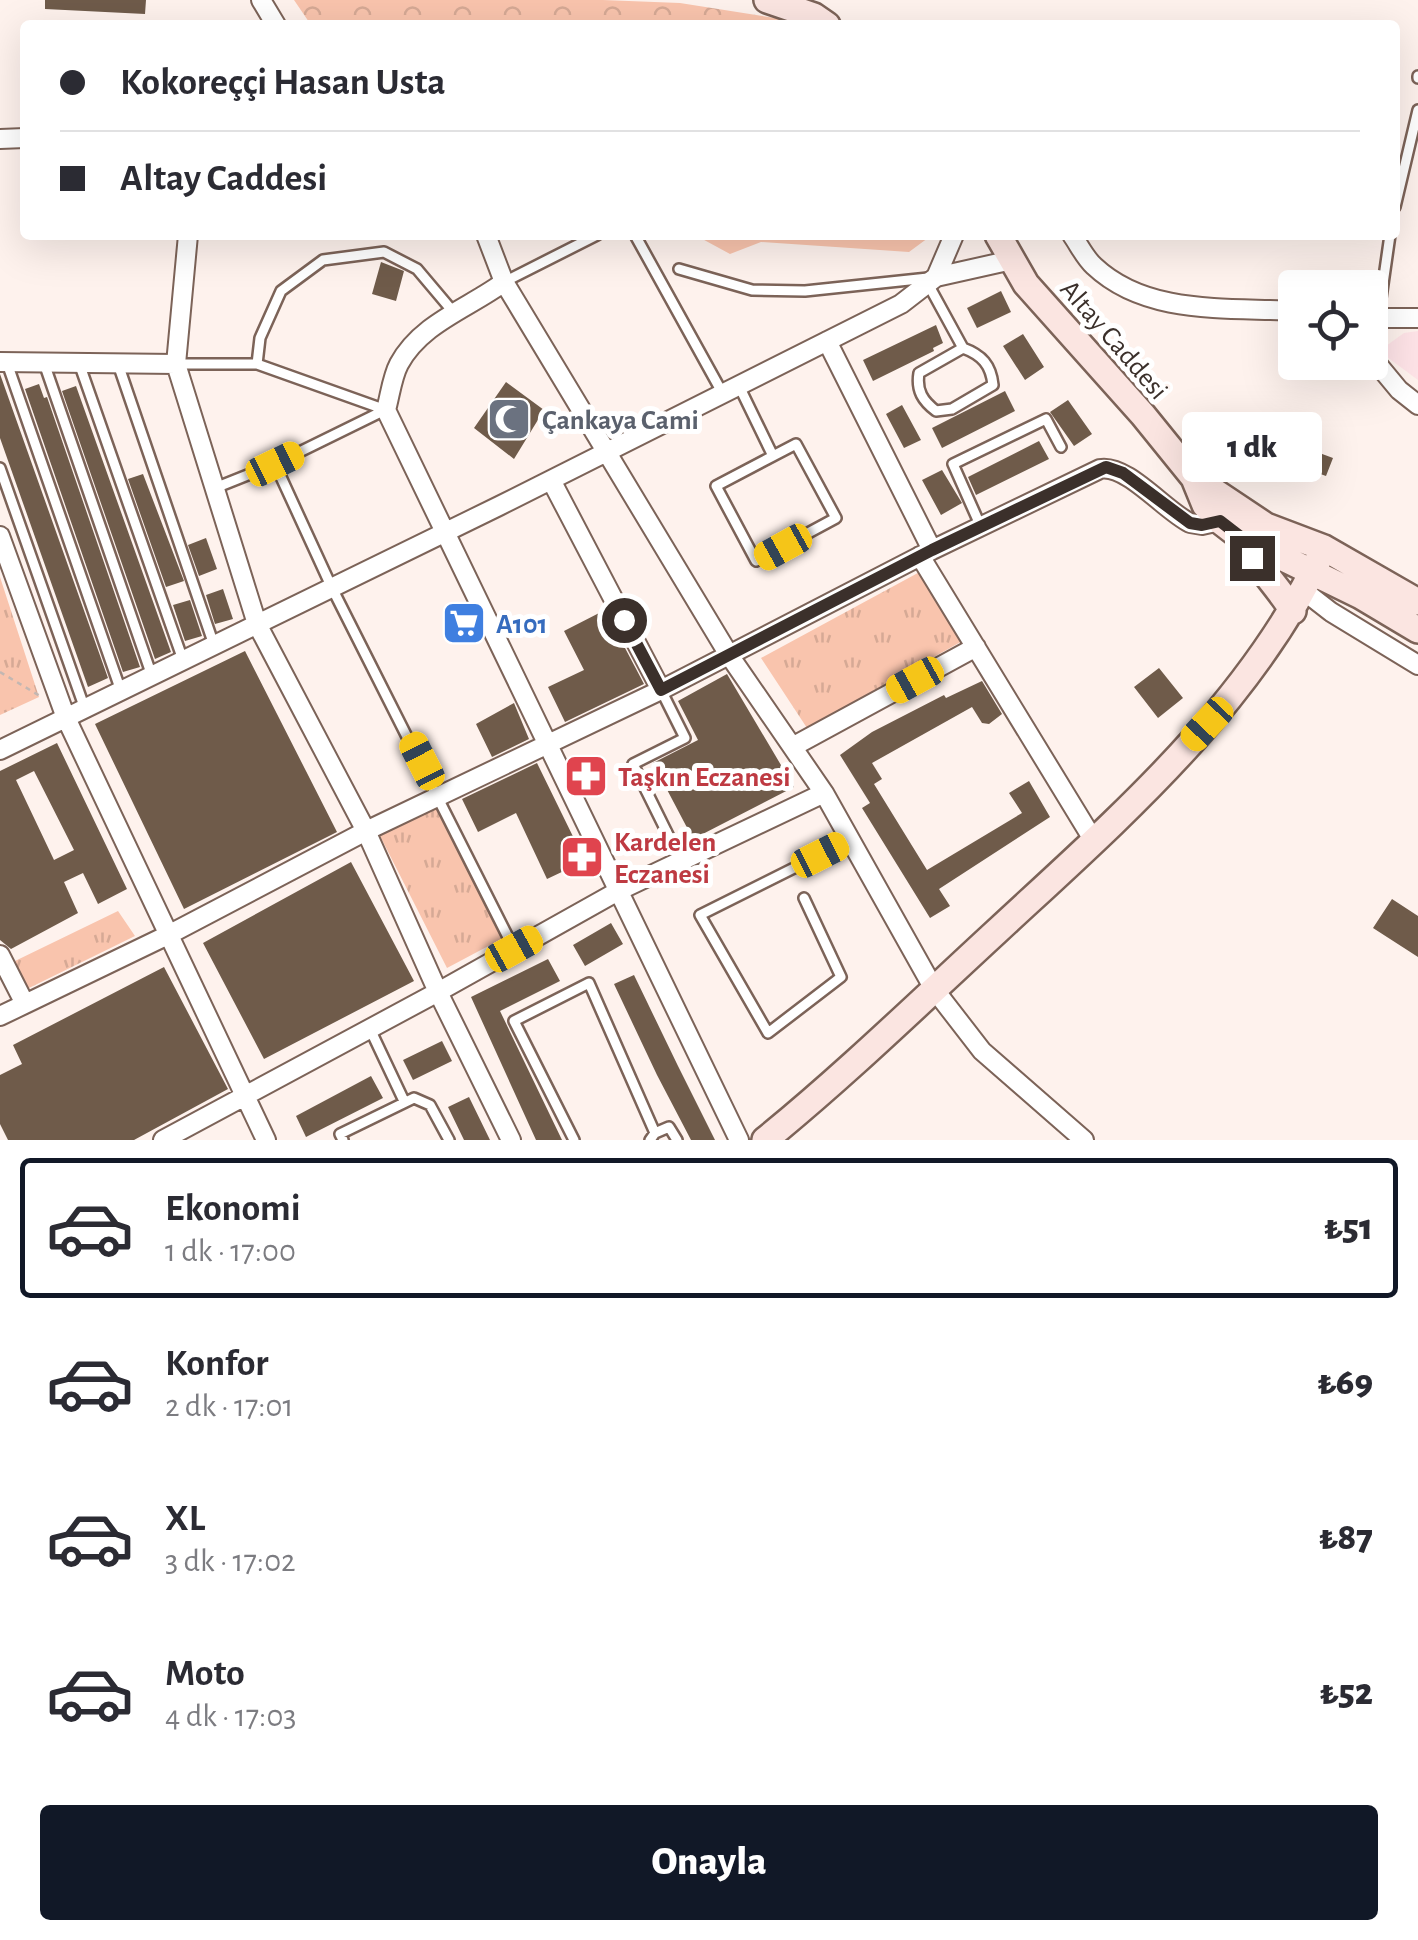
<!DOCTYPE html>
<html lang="tr">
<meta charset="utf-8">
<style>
:root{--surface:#fff;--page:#f2f2f3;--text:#2b2b33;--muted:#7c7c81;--line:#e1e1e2;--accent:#111827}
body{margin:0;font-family:"Alegreya Sans",sans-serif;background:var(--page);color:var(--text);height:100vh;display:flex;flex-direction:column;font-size:38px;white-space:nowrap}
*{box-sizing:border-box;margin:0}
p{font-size:32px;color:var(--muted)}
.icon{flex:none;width:55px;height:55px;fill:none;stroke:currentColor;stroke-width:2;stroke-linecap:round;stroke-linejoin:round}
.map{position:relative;height:1140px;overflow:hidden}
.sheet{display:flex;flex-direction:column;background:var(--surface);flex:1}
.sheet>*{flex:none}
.guide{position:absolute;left:20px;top:20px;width:1380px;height:220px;border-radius:10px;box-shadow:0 10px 40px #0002;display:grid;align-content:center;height:220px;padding:0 40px;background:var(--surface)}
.buttons{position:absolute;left:1278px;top:270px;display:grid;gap:20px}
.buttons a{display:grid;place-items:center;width:110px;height:110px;border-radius:10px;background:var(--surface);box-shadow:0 10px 40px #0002;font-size:50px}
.end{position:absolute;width:45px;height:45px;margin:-22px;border:12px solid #3b302b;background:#fff;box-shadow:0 0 0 5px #fff}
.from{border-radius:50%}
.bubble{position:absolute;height:70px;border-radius:10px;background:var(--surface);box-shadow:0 10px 40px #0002;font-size:32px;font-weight:800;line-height:70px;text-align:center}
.car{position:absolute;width:30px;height:60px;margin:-30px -15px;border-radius:12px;box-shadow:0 0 8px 2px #0007;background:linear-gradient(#f5c518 24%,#345 0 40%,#f5c518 0 76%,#345 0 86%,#f5c518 0)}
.guide b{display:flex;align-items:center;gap:35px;height:95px;font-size:38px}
.guide b+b{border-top:2px solid var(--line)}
.guide i{width:25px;height:25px;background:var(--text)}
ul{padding:18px 0 0;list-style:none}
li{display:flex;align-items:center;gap:30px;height:140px;margin:0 20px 15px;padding:0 20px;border:5px solid transparent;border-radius:10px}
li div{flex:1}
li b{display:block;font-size:38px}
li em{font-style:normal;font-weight:800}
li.active{border-color:var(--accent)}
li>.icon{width:90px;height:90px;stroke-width:1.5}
.primary-button{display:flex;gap:20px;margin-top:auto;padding:20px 40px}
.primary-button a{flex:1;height:115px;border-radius:10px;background:var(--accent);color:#fff;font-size:40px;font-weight:800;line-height:115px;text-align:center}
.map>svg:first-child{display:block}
.education{fill:#fee3e7}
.grass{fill:url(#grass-tufts)}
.forest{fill:url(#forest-crowns)}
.building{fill:#6f5b4a;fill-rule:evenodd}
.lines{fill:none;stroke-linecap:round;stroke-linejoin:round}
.lane-casing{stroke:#7c6358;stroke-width:14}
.street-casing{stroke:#7c6358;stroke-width:22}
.secondary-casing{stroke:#7c6358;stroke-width:30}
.path{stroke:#c3b7b2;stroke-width:2.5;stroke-dasharray:5 5;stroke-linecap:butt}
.lane{stroke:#fff;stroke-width:9}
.street{stroke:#fff;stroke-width:18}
.secondary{stroke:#fbe5e1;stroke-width:25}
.route{stroke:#3b302b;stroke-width:12}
.labels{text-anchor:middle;stroke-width:10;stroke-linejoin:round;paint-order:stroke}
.street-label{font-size:28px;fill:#3b302b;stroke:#fff}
.worship-label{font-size:28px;font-weight:bold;fill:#5b616d;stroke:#fff;text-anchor:start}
.shop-label{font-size:28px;font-weight:bold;fill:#366cbe;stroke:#fff;text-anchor:start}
.health-label{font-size:28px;font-weight:bold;fill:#be3a42;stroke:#fff;text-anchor:start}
</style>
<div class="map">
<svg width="1418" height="1140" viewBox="0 0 1418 1140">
<defs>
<pattern id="grass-tufts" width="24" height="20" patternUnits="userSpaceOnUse" patternTransform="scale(2.5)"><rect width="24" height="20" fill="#f9c4ad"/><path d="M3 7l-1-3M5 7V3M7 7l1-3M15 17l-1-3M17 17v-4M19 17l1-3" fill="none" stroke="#d6a995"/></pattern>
<pattern id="forest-crowns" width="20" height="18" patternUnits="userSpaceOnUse" patternTransform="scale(2.5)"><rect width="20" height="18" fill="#f9c4ad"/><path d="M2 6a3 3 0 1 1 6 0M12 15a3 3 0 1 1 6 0" fill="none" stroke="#d6a995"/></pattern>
</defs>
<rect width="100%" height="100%" fill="#fef2ed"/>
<path class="education" d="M1418 331V380L1379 351 1404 333Z"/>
<path class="grass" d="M927 568 966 639 807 728 761 658Z
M0 577 39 697 0 715Z
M441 803 509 935 447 968 378 832Z
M118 911 135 936 27 989 15 961Z"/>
<path class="forest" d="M294 0H603L680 3 787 20 796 25H311Z
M695 235H932L909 252 761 242 730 254Z"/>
<path class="building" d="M45 0H146L145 14 45 9Z
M381 262 404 271 396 301 372 294Z
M1001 291 1011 312 977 328 967 308Z
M936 325 943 343 933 348 934 351 873 381 863 360Z
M1023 334 1044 367 1025 380 1003 346Z
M0 374 108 678 88 687 0 438Z
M506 382 544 410 514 459 474 428Z
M39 384 44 398 47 397 140 667 123 672 25 389Z
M76 386 171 652 155 659 62 391Z
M1005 391 1015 411 942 448 932 428Z
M1068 400 1092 434 1074 446 1050 412Z
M902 405 921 440 904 448 886 414Z
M1288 432 1309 441 1306 448 1333 458 1326 476 1309 470 1311 463 1280 449Z
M1039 441 1049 459 976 495 968 477Z
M942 470 962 503 941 515 922 480Z
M143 474 184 581 166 587 128 479Z
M206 538 217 569 199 576 188 545Z
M223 589 233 619 215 624 206 595Z
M190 600 202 636 185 641 173 605Z
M605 610 644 684 565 722 548 687 584 670 564 631Z
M245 651 337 832 184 909 95 724Z
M1159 668 1183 698 1158 718 1134 687Z
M727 674 794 787 693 839 653 763 698 740 678 701Z
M982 681 1002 714 989 724 982 723 972 707 872 763 882 779 874 784 927 870 1022 813 1009 793 1029 781 1050 817 939 889 950 906 930 918 862 808 870 803 840 755 872 732 944 695 946 698Z
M514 703 529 739 492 757 476 724Z
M57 743 127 889 98 904 83 873 64 882 78 913 11 949 0 940V771ZM34 771 74 850 54 860 16 780Z
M537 763 585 861 547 879 516 813 478 832 462 799Z
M351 862 414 981 264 1059 203 943Z
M1392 899 1418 916V957L1373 928Z
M611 923 623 944 585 966 573 945Z
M548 959 560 981 500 1011 562 1140H536L471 997Z
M164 967 228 1089 134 1140H8L0 1124V1075L22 1064 13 1045Z
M634 975 678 1066 715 1140H691L657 1075 614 984Z
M442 1041 452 1061 413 1080 403 1060Z
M371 1076 383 1098 306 1137 296 1116Z
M469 1097 490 1140H464L448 1107Z"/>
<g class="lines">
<g class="lane-casing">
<path id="lane" d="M1418 76V78
M1395 207 1418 110
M635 235 723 394
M679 269 752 290 805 291 928 278
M504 282 597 235
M928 284 963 348 919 373C916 391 923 401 936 411L952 409 993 385C991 365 982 355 963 348
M1378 319 1390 235
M7 363 121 691
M44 363 152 676
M79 363 183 660
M118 364 214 645
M176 364H257L386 410
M257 364 260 338 281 291 323 260 384 252 417 269 455 314
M739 386 773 456 716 486 756 561 836 518 796 444 773 456
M275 464 332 588 514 949
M0 468 85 709
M215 488 275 464 385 410
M981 527 953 464 1046 419 1061 447
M661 690 685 738 633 764 681 861
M804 898 841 977 768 1033 700 915 850 840
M370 1029 404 1101
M343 1140 340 1134 414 1098 430 1105 449 1140
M574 1140 514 1021 589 983 655 1133
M650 1140 655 1133 669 1127 677 1140"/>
</g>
<g class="street-casing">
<path id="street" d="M261 0 276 25
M0 139 25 138
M1072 235C1079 245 1085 258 1094 266 1147 316 1228 307 1295 311
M936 277 954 235
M504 282C469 308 421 323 399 364 392 377 390 396 386 410L739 1140
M1370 318H1418
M827 341 932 550
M1370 355 1399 390 1418 405
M0 362 176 364 188 235
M176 364 257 624 366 831 438 992 620 890 824 793 729 655 504 282 486 235
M551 480 661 690
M0 536 66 718 266 1140
M920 556 1094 841
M1304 591 1331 612 1418 665
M794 746 976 647
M0 750 499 506 901 304 936 277 1012 260
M824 793 934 989 982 1051 1084 1140
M0 955 25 1004 0 1016
M25 1004 170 934 366 831 661 690 932 550 1100 469C1127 464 1164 510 1190 523L1202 525 1220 521
M163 1140 438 992 511 1140"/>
</g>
<g class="secondary-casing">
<path id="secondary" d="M767 0 814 16 827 25
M998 235 1026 284 1143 415 1194 478 1205 505 1220 521 1242 538 1361 596 1418 630
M1194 478 1266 526 1324 548 1418 602
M1242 538C1255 565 1277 585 1293 611
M765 1140C845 1075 920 1002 996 932 1119 818 1253 703 1324 548"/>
</g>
<path class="path" d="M0 672 40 696"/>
<use href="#lane" class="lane"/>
<use href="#street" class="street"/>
<use href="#secondary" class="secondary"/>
</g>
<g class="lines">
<path class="route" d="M624 620 661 690 932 550 1106 467 1123 473 1190 523 1202 525 1220 521 1242 538 1252 558"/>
</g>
<defs>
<g id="mosque-square" transform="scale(2.25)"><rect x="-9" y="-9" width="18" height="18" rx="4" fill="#6b7280" stroke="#fff"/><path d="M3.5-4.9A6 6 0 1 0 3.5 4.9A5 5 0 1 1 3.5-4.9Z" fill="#fff"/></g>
<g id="supermarket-square" transform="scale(2.25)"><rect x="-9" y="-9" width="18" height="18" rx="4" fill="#3f7fe0" stroke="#fff"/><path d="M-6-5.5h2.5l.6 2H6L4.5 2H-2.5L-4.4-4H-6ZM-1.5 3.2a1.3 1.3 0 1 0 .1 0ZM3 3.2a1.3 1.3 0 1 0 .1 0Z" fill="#fff"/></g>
<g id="pharmacy-square" transform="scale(2.25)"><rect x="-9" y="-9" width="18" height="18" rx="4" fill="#e0444e" stroke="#fff"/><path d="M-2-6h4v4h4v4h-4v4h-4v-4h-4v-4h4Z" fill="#fff"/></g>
</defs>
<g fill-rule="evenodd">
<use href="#mosque-square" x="509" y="419"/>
<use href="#supermarket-square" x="464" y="623"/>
<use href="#pharmacy-square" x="586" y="776"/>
<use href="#pharmacy-square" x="582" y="857"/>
</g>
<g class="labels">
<g class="street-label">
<text transform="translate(1115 339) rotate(49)" y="10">Altay Caddesi</text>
</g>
<g class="worship-label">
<text x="542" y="429">Çankaya Cami</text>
</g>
<g class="shop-label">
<text x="496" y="633">A101</text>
</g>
<g class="health-label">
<text x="618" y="786">Taşkın Eczanesi</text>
<text x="614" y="851">Kardelen<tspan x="614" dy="32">Eczanesi</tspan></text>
</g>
</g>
</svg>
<div class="buttons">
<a><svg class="icon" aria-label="locate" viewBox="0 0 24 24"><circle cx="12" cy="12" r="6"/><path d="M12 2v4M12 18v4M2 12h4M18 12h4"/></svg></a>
</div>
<i class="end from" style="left:624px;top:620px"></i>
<i class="end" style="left:1252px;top:558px"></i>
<div class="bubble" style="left:1182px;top:412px;width:140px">1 dk</div>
<i class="car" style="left:275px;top:464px;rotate:64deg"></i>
<i class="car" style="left:783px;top:547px;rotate:241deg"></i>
<i class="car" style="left:915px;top:680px;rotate:241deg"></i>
<i class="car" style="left:1207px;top:724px;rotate:223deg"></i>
<i class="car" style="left:422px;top:761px;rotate:333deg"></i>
<i class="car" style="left:820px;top:855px;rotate:63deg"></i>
<i class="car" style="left:514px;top:949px;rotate:61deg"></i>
<div class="guide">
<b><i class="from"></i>Kokoreççi Hasan Usta</b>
<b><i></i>Altay Caddesi</b>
</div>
</div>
<section class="sheet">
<ul>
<li class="active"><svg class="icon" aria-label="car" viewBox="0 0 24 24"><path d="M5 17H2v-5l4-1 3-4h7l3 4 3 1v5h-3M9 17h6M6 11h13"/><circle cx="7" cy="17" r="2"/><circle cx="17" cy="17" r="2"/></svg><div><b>Ekonomi</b><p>1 dk · 17:00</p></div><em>₺51</em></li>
<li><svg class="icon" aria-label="car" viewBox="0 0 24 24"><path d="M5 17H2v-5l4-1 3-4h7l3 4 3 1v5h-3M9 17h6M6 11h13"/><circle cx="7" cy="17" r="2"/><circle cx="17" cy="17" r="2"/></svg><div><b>Konfor</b><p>2 dk · 17:01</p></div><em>₺69</em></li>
<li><svg class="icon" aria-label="car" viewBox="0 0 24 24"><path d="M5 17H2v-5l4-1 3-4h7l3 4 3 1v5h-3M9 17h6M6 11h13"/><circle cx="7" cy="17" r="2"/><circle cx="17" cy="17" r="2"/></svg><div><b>XL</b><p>3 dk · 17:02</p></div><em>₺87</em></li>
<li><svg class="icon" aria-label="car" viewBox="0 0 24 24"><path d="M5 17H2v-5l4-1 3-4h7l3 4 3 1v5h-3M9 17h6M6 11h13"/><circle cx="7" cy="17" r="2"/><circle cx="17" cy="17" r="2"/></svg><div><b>Moto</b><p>4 dk · 17:03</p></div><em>₺52</em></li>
</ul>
<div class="primary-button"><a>Onayla</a></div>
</section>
